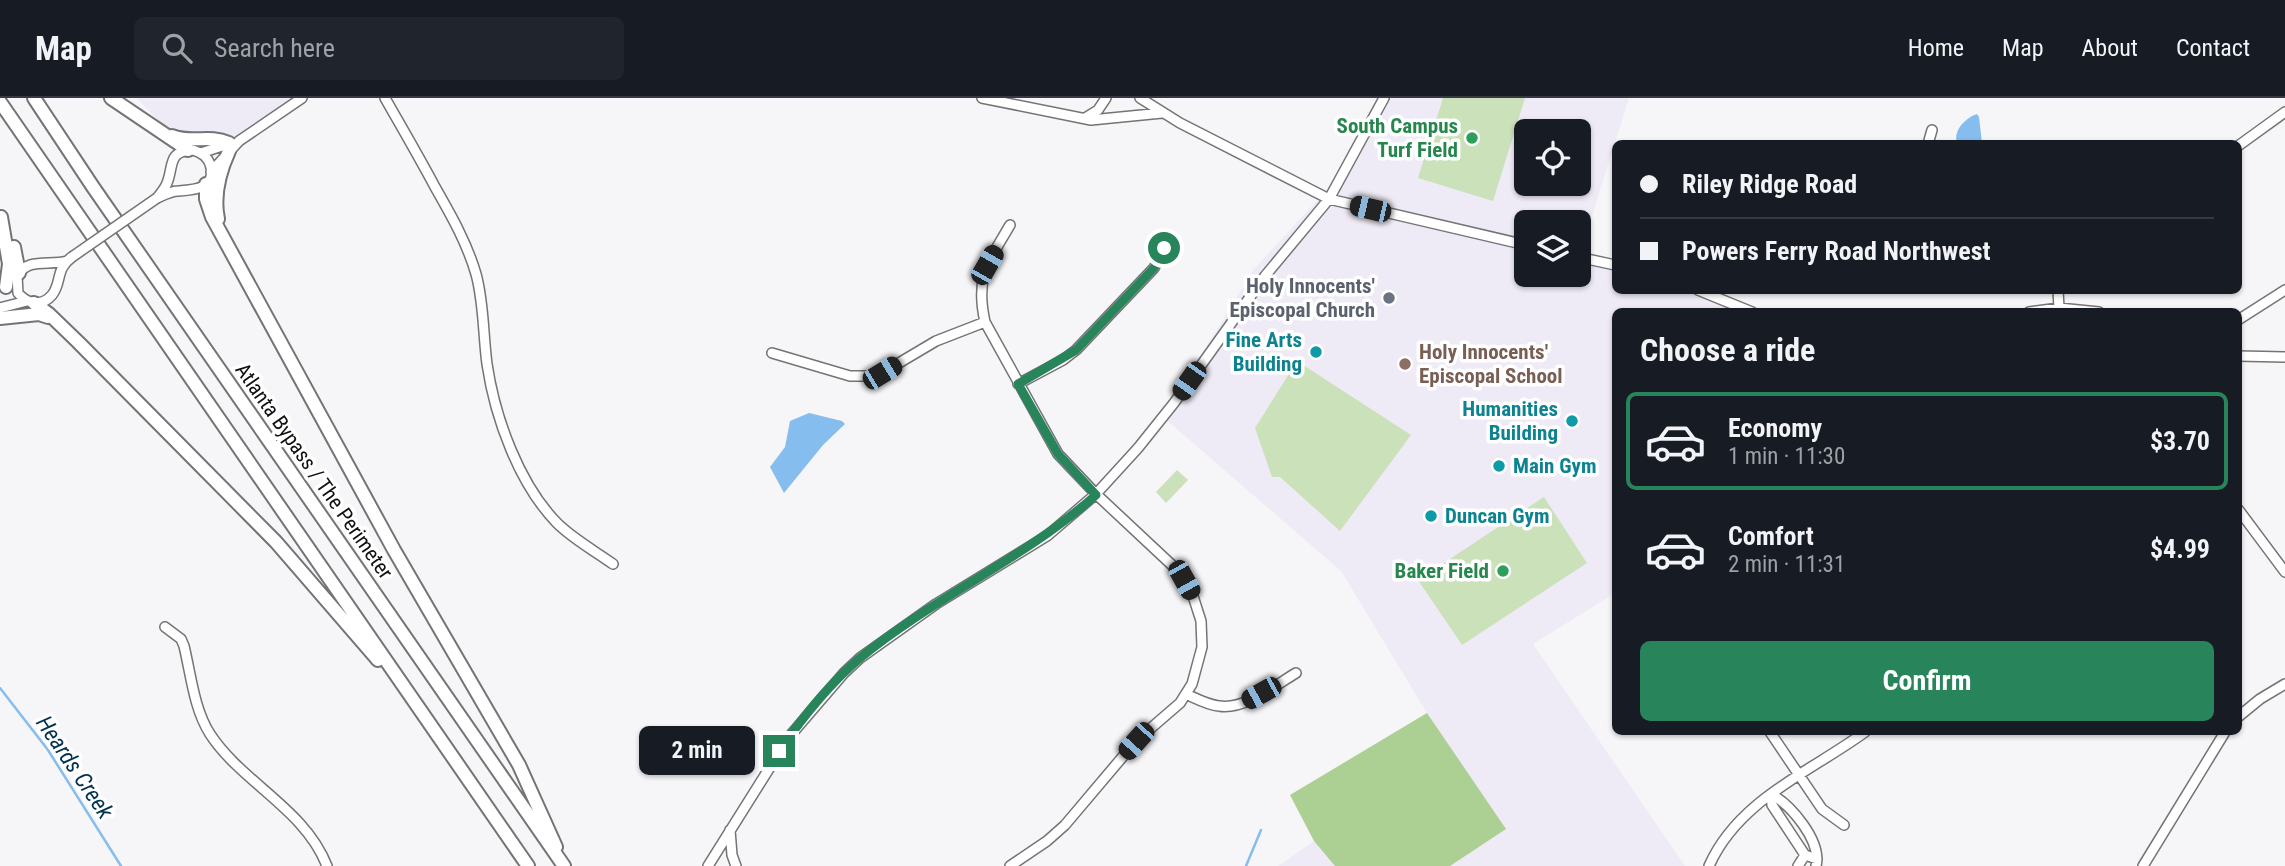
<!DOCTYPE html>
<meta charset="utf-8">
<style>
:root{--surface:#171b24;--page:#20242c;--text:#f1f3f6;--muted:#9ea1a6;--line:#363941;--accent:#28845b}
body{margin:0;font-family:"Roboto Condensed",sans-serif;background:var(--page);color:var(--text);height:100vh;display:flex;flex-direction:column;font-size:26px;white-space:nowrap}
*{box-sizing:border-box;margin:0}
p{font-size:23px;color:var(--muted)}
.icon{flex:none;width:38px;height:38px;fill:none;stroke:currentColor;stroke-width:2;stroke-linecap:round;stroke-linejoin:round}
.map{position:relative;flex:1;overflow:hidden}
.panel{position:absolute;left:1612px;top:210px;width:630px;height:427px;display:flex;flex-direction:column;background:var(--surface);border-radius:10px;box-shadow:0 2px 5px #0004}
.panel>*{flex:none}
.top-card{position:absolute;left:1612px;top:42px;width:630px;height:154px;border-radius:10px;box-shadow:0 2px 5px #0004;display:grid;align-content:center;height:154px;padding:0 28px;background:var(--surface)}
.buttons{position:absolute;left:1514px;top:21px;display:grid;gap:14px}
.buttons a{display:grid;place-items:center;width:77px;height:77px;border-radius:10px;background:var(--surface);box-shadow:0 2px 5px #0004;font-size:35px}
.end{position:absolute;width:32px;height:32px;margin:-16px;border:9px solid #28845b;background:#fff;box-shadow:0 0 0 4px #fff}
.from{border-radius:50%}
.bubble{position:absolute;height:49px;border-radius:10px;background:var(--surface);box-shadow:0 2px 5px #0004;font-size:23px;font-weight:700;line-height:49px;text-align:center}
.car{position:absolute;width:21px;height:42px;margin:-21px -10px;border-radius:9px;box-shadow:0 0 5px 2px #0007;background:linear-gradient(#222 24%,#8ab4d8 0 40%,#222 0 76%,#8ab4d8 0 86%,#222 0)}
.top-card b{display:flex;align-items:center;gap:24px;height:66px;font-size:26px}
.top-card b+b{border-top:2px solid var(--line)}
.top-card i{width:18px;height:18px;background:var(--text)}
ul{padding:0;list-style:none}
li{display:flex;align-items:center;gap:21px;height:98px;margin:0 14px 10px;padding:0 14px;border:4px solid transparent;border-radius:10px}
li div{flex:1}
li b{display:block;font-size:26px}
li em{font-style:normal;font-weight:700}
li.selected{border-color:var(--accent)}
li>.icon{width:63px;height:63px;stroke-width:1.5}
h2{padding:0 28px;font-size:32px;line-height:84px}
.primary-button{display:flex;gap:14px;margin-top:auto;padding:14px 28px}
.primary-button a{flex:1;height:80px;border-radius:10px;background:var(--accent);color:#fff;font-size:28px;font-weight:700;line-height:80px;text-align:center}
header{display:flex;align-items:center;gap:42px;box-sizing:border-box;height:98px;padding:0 35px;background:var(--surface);border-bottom:2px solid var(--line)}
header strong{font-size:33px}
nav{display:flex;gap:38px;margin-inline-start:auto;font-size:24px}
.search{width:490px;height:63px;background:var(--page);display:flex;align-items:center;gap:18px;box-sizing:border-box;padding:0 24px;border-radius:10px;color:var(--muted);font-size:26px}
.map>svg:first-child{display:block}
.built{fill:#efebf6;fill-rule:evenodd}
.green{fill:#cae1ba}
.forest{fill:#accf93}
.water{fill:#85beee}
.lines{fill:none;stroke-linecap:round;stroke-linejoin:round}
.stream{stroke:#85beee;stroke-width:2.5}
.minor-casing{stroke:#747376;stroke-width:12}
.highway-casing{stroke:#747376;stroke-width:16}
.minor{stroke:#fff;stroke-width:9}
.highway{stroke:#fff;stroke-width:12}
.minor-bridge-casing{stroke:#747376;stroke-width:12;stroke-linecap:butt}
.minor-bridge{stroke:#fff;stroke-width:9}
.route{stroke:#28845b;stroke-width:9}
.leisure-dot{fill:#2e9e5b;stroke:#fff;stroke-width:2.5}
.worship-dot{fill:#6b7280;stroke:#fff;stroke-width:2.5}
.culture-dot{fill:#0f9aa8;stroke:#fff;stroke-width:2.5}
.education-dot{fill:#8d6e63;stroke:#fff;stroke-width:2.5}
.labels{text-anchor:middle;stroke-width:7;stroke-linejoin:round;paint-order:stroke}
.leisure-label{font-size:21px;font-weight:bold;fill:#27864d;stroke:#fff;text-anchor:end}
.worship-label{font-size:21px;font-weight:bold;fill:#5b616d;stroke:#fff;text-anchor:end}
.culture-label{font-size:21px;font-weight:bold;fill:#0d838f;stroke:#fff;text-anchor:end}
.education-label{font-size:21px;font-weight:bold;fill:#785e54;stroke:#fff;text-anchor:start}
.street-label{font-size:21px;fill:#101011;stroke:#fff}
.water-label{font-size:23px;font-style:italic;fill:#02304f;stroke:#fff}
</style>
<header>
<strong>Map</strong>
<div class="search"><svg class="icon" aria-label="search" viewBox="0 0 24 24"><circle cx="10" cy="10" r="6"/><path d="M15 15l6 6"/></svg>Search here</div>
<nav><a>Home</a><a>Map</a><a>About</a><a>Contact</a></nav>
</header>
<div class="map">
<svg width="2285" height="768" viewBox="0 0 2285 768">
<rect width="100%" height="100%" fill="#f6f5f8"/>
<path class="built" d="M136 0H292L208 63 199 62Z
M1385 0H1629L1579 159 1615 167V192L1698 193 1752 213 1615 214V495L1533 546 1685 768H1450L1505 730 1427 615 1341 473 1163 319 1254 171 1325 94ZM1526 33H1578V86H1526ZM1526 124H1578V177H1526Z
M1314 743 1335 768H1278Z"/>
<path class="green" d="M1443 0H1525L1493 103 1418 80Z
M1297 263 1411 337 1340 433 1280 379H1272L1255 330Z
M1177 372 1188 382 1166 405 1156 394Z
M1544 399 1587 465 1462 547 1418 482Z"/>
<path class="forest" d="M1427 615 1506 731 1450 768H1335L1314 743 1290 697Z"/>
<path class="water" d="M1977 16 1979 19 1982 45H1957C1953 33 1965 20 1977 16Z
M809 315 842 323 845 326 823 347 784 395 770 369 785 349 790 323Z"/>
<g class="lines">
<path class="stream" d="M0 590 48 652 121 768
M1246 768 1261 732"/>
<g class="minor-casing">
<path id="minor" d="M385 0C402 30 419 59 435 89 451 117 467 145 476 176 484 205 483 236 487 266 495 320 519 386 557 425 573 441 595 453 613 466
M982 0 1091 22 1162 15
M1140 0 1180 25 1329 101 1526 147
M1085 20 1098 12 1106 0
M1928 46 1932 32
M2238 48 2285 14
M193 52C200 54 207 58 210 66 218 91 194 92 178 93 171 93 164 97 157 100 160 96 165 91 167 85 174 68 167 53 193 52Z
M201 55 231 45
M211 74 239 43 302 0
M1010 127C988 165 975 179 985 224L1058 356 1096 396 1174 469 1193 498 1201 523 1202 549 1192 586 1180 605 1136 643 1065 727 1047 743 1010 768
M1578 159 1615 167
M67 163C49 168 28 159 17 178L18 195C27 206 42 209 52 197 62 185 55 171 72 159
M1698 192 1752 214
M2058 192 2059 210
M0 210 27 203
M2029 214 2059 210 2099 214
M2238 222 2285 192
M772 255 850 278H871L882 275 936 243 985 224
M2238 258 2285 259
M1018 286 1063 262 1076 252 1154 170 1164 150
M2238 411 2285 474
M165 529 181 541 184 548C191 577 194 611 210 636 242 685 305 711 327 768
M1186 596C1197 601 1208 607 1219 608 1245 612 1274 588 1296 575
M2238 619 2260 601 2285 586
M1770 634 1822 711 1844 727
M1771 696C1791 707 1822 743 1816 768
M1771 696 1772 707 1805 757 1817 761
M730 732 732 757 736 768
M708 768 789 639 844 575 860 560 936 506 1047 438 1096 396 1138 350 1174 305 1265 178 1329 101 1384 0
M1709 768C1738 702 1810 674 1865 634
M1798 768 1805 757
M2143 768 2225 634"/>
</g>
<g class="highway-casing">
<path id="highway" d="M34 0 93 89 564 768
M111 0 188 52
M0 4 528 768
M172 38C193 46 208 36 229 45
M206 86V101L212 119 394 452 519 667 556 749
M1 119 9 166 6 189
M218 121C213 97 219 75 229 53
M14 149 19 175
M34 205 49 216 78 244 276 444 378 562
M0 220 39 216 48 219"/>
</g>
<use href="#minor" class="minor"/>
<use href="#highway" class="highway"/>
<g class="minor-bridge-casing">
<path id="minor-bridge" d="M72 159 157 100"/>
</g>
<use href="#minor-bridge" class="minor-bridge"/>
</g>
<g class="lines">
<path class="route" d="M779 653C802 620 829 586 860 560 934 499 1024 461 1096 397L1058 356 1018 286 1076 252 1154 170 1164 150"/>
</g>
<g class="leisure-dot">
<circle cx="1472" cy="40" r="7"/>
<circle cx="1503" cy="473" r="7"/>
</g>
<circle class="worship-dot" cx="1389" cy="200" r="7"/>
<g class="culture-dot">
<circle cx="1316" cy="254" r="7"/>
<circle cx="1572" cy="323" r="7"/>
<circle cx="1499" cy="368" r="7"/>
<circle cx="1431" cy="418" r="7"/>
</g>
<circle class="education-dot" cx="1405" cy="266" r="7"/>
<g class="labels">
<g class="leisure-label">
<text x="1458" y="35">South Campus<tspan x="1458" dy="24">Turf Field</tspan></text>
<text x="1489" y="480">Baker Field</text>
</g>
<g class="worship-label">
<text x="1375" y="195">Holy Innocents'<tspan x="1375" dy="24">Episcopal Church</tspan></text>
</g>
<g class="culture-label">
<text x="1302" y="249">Fine Arts<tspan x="1302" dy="24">Building</tspan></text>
<text x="1558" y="318">Humanities<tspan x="1558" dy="24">Building</tspan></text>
<text x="1513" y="375" text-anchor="start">Main Gym</text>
<text x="1445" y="425" text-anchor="start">Duncan Gym</text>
</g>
<g class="education-label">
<text x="1419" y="261">Holy Innocents'<tspan x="1419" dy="24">Episcopal School</tspan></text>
</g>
<g class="street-label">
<text transform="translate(314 373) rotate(55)" y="7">Atlanta Bypass / The Perimeter</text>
</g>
<g class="water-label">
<text transform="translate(75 669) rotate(56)" y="8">Heards Creek</text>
</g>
</g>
</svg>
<div class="buttons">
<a><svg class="icon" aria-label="locate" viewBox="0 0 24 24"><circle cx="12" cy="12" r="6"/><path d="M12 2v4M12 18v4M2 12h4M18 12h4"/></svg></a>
<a><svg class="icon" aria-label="layers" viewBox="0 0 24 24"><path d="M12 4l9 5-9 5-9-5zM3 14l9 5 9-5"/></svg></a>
</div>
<i class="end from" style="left:1164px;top:150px"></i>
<i class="end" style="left:779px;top:653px"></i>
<div class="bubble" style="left:639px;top:628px;width:116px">2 min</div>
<i class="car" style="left:1370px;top:111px;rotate:283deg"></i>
<i class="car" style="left:987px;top:167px;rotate:30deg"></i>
<i class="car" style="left:882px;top:275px;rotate:59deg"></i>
<i class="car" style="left:1189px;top:283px;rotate:215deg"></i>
<i class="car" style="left:1184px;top:482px;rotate:151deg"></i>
<i class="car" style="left:1261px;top:595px;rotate:241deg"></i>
<i class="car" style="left:1136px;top:643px;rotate:222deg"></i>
<div class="top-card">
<b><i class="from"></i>Riley Ridge Road</b>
<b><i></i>Powers Ferry Road Northwest</b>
</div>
<section class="panel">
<h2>Choose a ride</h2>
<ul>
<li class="selected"><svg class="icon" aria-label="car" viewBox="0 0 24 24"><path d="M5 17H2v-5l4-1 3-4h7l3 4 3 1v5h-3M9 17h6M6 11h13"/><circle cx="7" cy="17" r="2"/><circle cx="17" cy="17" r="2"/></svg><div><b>Economy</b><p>1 min · 11:30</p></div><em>$3.70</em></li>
<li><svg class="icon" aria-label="car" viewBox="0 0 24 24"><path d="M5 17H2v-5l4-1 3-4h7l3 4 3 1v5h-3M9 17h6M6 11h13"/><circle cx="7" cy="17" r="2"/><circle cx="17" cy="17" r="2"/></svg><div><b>Comfort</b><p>2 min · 11:31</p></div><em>$4.99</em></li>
</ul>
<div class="primary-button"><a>Confirm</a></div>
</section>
</div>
